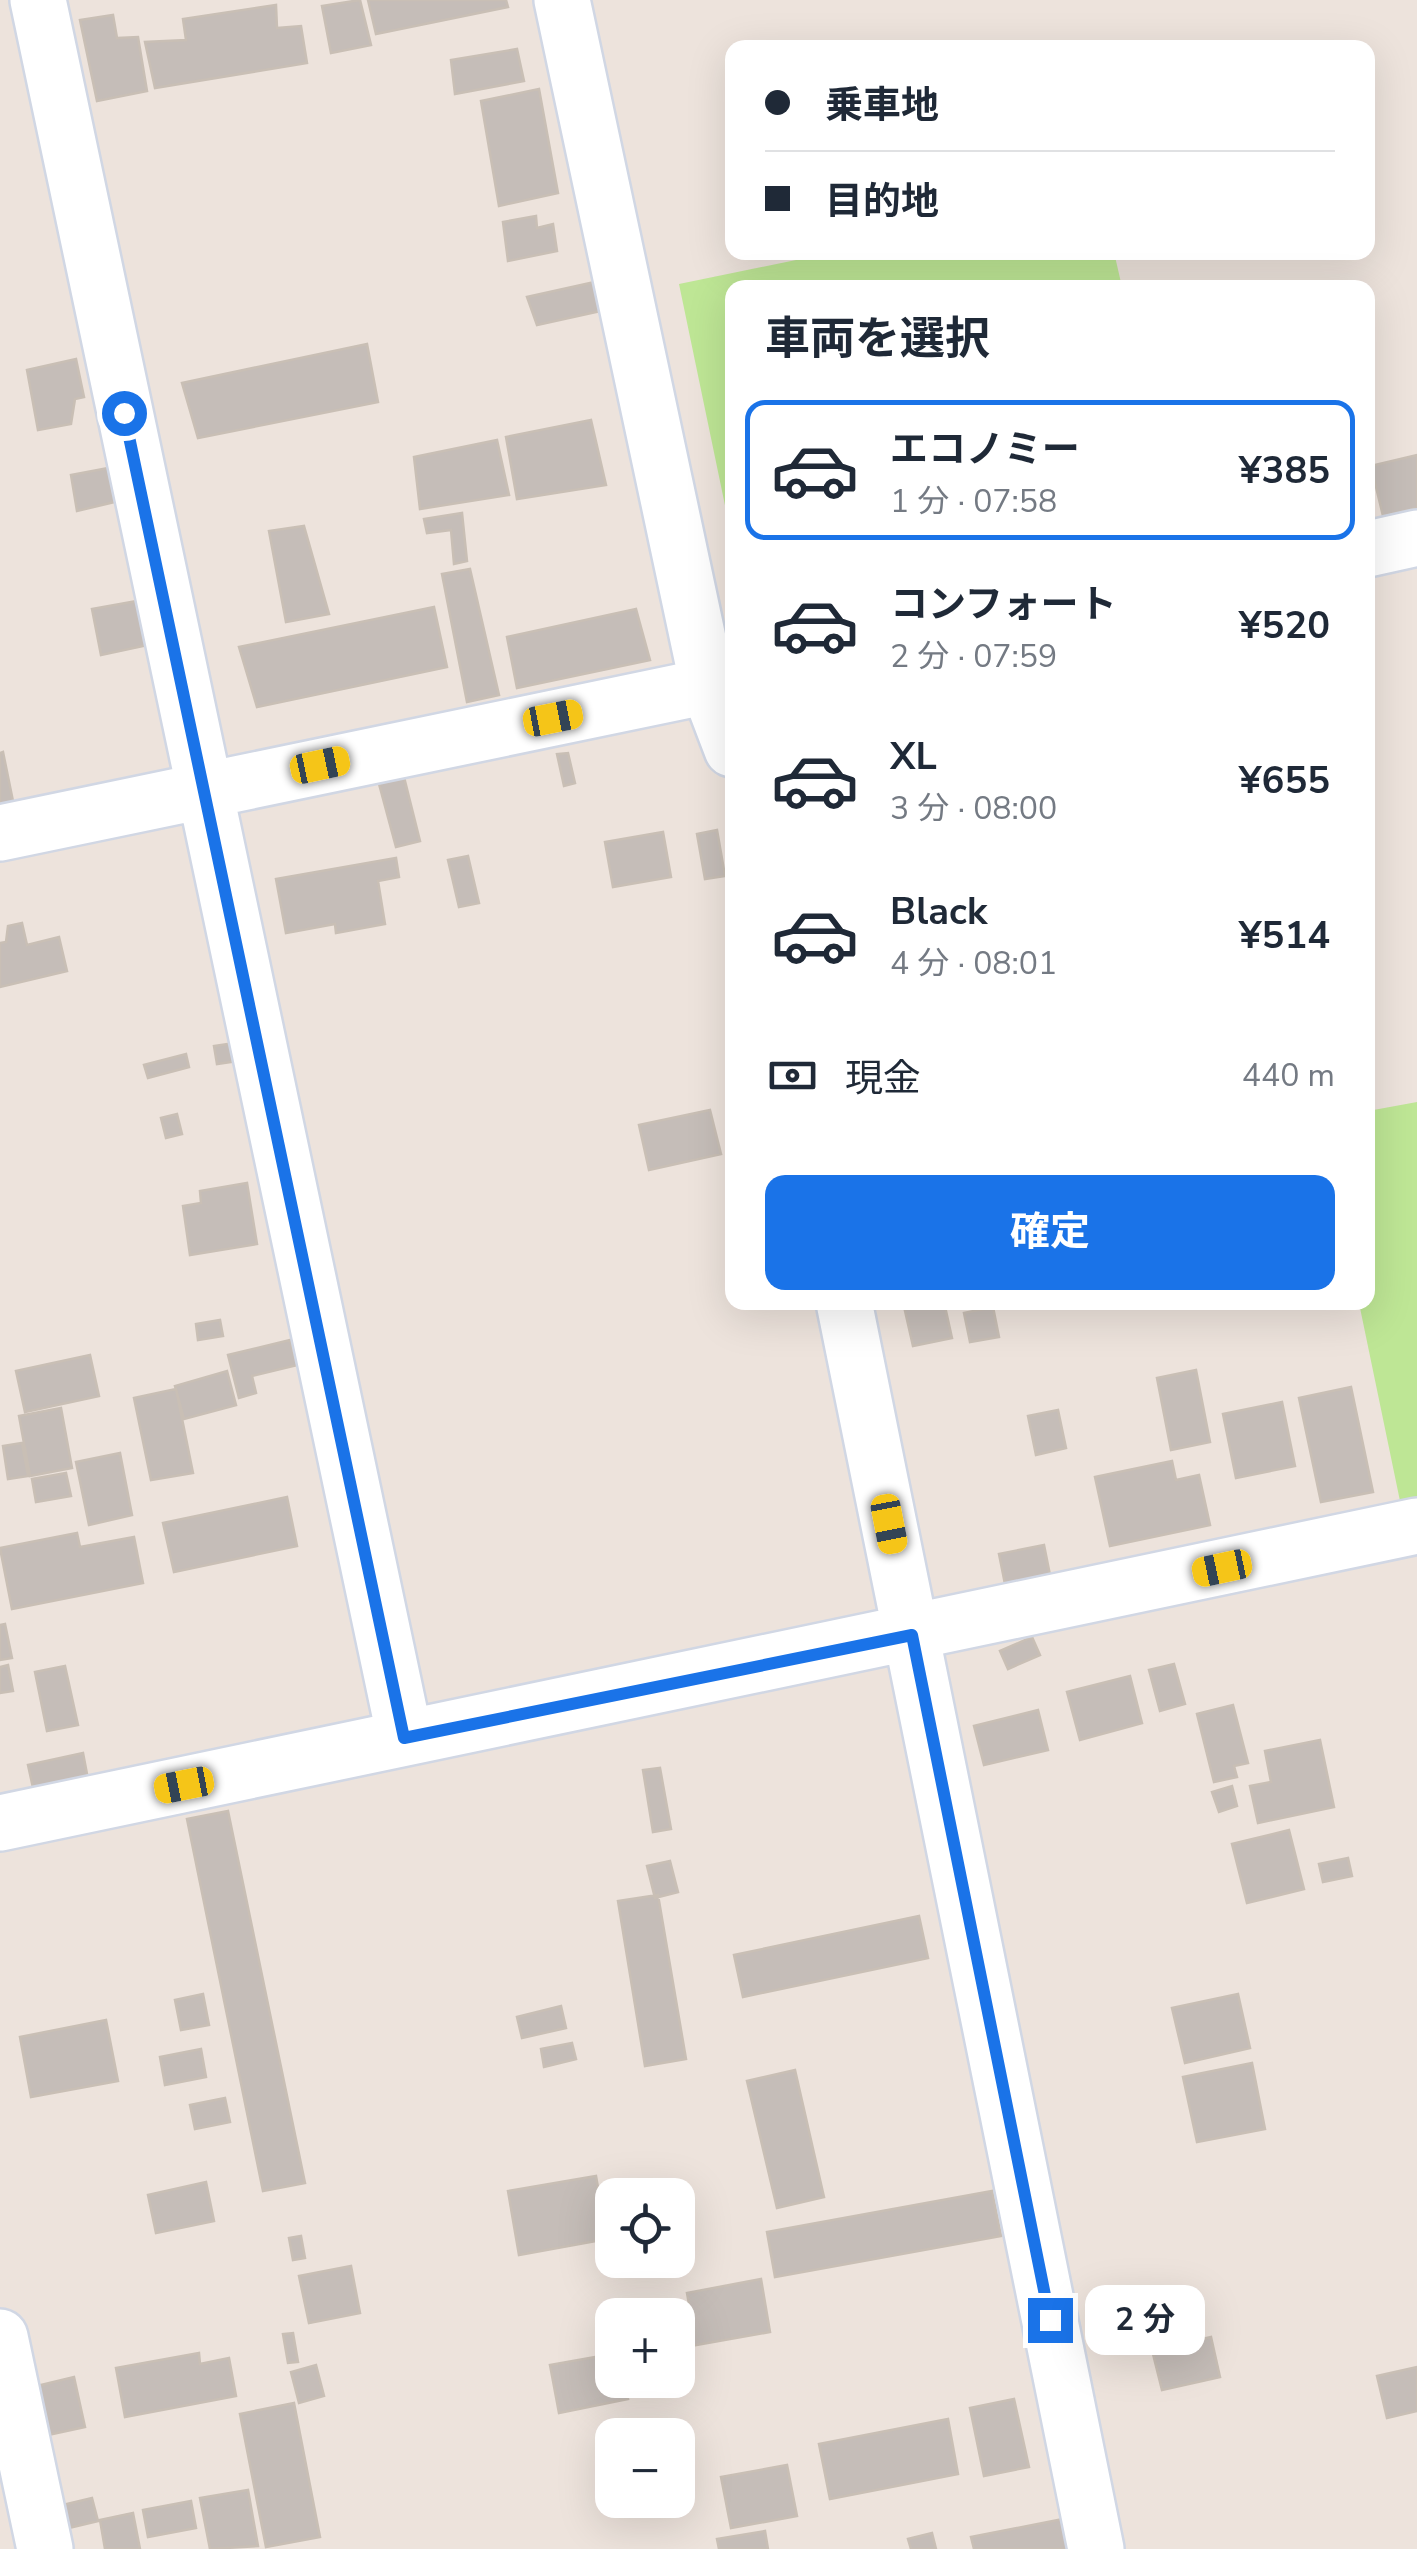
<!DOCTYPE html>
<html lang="ja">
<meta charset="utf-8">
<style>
:root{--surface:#fff;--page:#f6f6f7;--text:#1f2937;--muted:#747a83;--line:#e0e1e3;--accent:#1a73e8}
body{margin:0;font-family:"Nunito Sans","Noto Sans JP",sans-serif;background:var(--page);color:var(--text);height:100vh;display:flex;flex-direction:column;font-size:38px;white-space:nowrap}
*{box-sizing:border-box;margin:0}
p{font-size:32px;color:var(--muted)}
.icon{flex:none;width:55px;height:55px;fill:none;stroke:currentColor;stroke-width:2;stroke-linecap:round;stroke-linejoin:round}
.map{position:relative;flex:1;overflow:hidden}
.drawer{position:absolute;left:725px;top:280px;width:650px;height:1030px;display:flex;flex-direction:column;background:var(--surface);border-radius:20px;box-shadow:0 10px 40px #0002}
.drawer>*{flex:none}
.top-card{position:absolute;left:725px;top:40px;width:650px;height:220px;border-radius:20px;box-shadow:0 10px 40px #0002;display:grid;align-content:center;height:220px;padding:0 40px;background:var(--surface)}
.buttons{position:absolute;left:595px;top:2178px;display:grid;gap:20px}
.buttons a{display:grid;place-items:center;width:100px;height:100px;border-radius:20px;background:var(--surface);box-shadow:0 10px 40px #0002;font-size:50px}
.end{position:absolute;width:45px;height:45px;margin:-22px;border:12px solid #1a73e8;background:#fff;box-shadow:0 0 0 5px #fff}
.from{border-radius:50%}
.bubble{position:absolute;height:70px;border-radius:20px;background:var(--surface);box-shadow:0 10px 40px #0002;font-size:32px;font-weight:700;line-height:70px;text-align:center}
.car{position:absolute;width:30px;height:60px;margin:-30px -15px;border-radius:12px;box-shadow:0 0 8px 2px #0007;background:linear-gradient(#f5c518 24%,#345 0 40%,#f5c518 0 76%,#345 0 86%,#f5c518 0)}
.top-card b{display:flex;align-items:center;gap:35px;height:95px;font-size:38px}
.top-card b+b{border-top:2px solid var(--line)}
.top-card i{width:25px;height:25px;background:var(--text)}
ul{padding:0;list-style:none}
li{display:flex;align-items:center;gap:30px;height:140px;margin:0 20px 15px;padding:0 20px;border:5px solid transparent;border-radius:20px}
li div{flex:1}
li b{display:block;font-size:38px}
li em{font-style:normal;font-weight:700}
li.current{border-color:var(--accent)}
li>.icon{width:90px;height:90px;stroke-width:1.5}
h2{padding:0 40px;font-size:45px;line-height:120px}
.pay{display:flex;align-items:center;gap:25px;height:110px;padding:0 40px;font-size:38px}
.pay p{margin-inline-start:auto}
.button{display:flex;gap:20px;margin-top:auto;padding:20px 40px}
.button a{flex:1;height:115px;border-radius:20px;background:var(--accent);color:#fff;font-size:40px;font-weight:700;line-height:115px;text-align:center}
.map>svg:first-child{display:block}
.green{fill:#bee695}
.building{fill:#c5bdb8;stroke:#c9bfb5;stroke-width:2.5}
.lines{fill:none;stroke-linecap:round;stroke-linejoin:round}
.minor-casing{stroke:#d1d7e4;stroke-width:60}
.minor{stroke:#fff;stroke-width:55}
.route{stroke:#1a73e8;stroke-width:12}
</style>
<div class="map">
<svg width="1417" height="2549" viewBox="0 0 1417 2549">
<rect width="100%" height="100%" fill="#ede3dc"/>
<path class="green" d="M1114 252 1122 287 732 288V539L679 284 830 253Z
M1417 1102V1497L1400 1501 1359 1303 1368 1302V1111Z"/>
<path class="building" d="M360 0 371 45 331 53 322 6Z
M368 0H506L508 7 376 34Z
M276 5 277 28 301 26 307 63 155 88 145 42 186 40 183 19Z
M113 15 117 38 138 37 147 91 97 101 80 20Z
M517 49 524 81 455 94 451 60Z
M539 89 558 193 499 206 481 101Z
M536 216 537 228 553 224 557 251 508 261 503 222Z
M599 281 605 310 537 325 527 297Z
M367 344 378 402 198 438 182 383Z
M76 359 84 397 75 399 71 424 38 430 27 370Z
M591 420 606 485 517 499 506 437Z
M497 440 509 495 420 509 414 457Z
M1417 455V508L1383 516 1371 466Z
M119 466 127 499 77 511 71 475Z
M462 513 467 561 454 564 451 530 427 533 424 519Z
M304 526 329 614 286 622 269 531Z
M470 569 499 695 467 702 442 574Z
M137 601 152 644 101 655 92 609Z
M434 607 447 667 257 707 239 647Z
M636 609 650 660 517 688 507 637Z
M3 752 16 816 0 819V753Z
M568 753 575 783 564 786 557 754Z
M403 773 420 841 396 847 378 780Z
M717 830 725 876 705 879 697 834Z
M663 832 671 877 613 887 605 842Z
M468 856 479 903 459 907 448 860Z
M396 858 399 877 378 881 385 924 336 933 335 924 286 933 276 879Z
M22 923 27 945 59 937 67 971 0 987V943L6 942 8 926Z
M235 1043 238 1061 217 1064 214 1046Z
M186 1054 189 1067 148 1078 144 1065Z
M710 1110 721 1154 649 1170 639 1125Z
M177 1114 182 1134 166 1138 161 1118Z
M247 1183 257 1244 190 1255 183 1206 201 1203 200 1191Z
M903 1302H944L952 1338 913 1346Z
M993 1307 999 1337 970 1342 964 1313Z
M220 1320 223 1336 198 1340 196 1324Z
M290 1340 297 1365 252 1376 256 1393 239 1398 228 1355Z
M90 1355 99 1396 25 1412 16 1371Z
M1196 1370 1210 1442 1171 1450 1157 1378Z
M227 1371 236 1405 184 1419 175 1386Z
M1351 1387 1373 1492 1321 1502 1299 1398Z
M176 1389 193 1473 151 1480 134 1398Z
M1282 1402 1295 1466 1236 1478 1223 1414Z
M61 1408 72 1468 30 1476 19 1416Z
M1058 1410 1066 1448 1036 1455 1028 1416Z
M22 1443 28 1476 8 1479 3 1446Z
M120 1453 132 1515 89 1525 76 1462Z
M1172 1461 1176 1480 1199 1475 1210 1525 1110 1546 1095 1477Z
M66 1473 71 1496 36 1502 32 1479Z
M287 1497 297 1546 174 1572 163 1523Z
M77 1533 80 1547 134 1537 143 1583 12 1609 0 1548Z
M1044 1545 1050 1575 1005 1584 999 1554Z
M5 1624 12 1658 0 1660V1625Z
M1032 1637 1040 1655 1008 1669 1000 1651Z
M1174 1664 1185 1704 1160 1711 1149 1670Z
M8 1665 13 1691 0 1693V1667Z
M65 1666 78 1725 47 1731 35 1672Z
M1130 1676 1142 1723 1080 1740 1067 1692Z
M1233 1705 1248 1763 1234 1766 1237 1777 1214 1782 1197 1714Z
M1038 1710 1048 1750 984 1765 974 1726Z
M1320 1740 1334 1807 1258 1823 1250 1786 1271 1782 1265 1751Z
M83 1753 91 1795 37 1806 28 1765Z
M660 1768 671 1829 653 1832 643 1770Z
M1232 1786 1237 1806 1219 1812 1212 1792Z
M228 1811 305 2183 263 2191 187 1819Z
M1289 1830 1304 1889 1247 1903 1232 1844Z
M1348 1858 1352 1876 1323 1882 1319 1864Z
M670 1861 678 1892 655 1898 647 1866Z
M658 1895 686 2059 645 2066 618 1901Z
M919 1916 928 1958 743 1997 734 1955Z
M203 1994 209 2025 181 2030 175 2000Z
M1238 1994 1250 2048 1185 2063 1172 2008Z
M561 2006 566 2028 522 2038 517 2017Z
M106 2020 118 2081 31 2097 20 2037Z
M572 2043 576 2059 544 2067 541 2049Z
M201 2049 206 2077 165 2085 160 2057Z
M1252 2063 1265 2129 1197 2142 1183 2077Z
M795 2070 824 2197 777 2208 747 2081Z
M225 2098 230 2122 195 2129 190 2105Z
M596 2176 607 2239 519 2255 508 2191Z
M206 2182 214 2221 156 2233 148 2195Z
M992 2191 1001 2236 775 2277 767 2232Z
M301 2236 305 2258 293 2260 289 2238Z
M351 2266 360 2313 309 2323 299 2276Z
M761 2279 770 2332 685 2347 679 2318 691 2316 687 2293Z
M293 2333 298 2362 288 2363 283 2334Z
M1211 2337 1220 2377 1162 2390 1152 2350Z
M199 2353 200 2364 229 2358 236 2396 125 2417 116 2368Z
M612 2354V2380H624L628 2399 559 2413 550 2365Z
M316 2365 324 2396 299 2403 291 2372Z
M1417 2367V2411L1387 2418 1377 2376Z
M74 2377 85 2427 48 2435 37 2386Z
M1014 2399 1029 2467 984 2476 970 2408Z
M294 2403 320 2537 266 2547 240 2414Z
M948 2419 958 2474 830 2499 819 2444Z
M787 2465 797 2516 731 2528 721 2477Z
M248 2490 258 2546 210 2549 200 2498Z
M92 2498 98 2521 69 2528 63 2505Z
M191 2501 196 2528 148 2537 143 2510Z
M133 2513 140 2549H105L100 2520Z
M1068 2518 1074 2549H974L971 2537Z
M765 2531 768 2549H719L717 2539Z
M932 2533 936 2549H911L908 2539Z"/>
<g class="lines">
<g class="minor-casing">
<path id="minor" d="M38 0 405 1738
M562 0 708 686 732 749
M1368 549 1417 538
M0 833 732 681
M844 1302 1096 2549
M0 1823 1417 1526
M0 2337 45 2549"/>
</g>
<use href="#minor" class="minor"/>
</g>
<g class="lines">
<path class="route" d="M124 413 404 1738 912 1635 1050 2320"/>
</g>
</svg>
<div class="buttons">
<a><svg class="icon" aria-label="locate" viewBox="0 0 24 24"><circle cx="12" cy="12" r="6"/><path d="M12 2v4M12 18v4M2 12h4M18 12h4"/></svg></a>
<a>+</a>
<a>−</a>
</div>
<i class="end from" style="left:124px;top:413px"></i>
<i class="end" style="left:1050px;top:2320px"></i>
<div class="bubble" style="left:1085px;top:2285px;width:120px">2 分</div>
<i class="car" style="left:553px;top:718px;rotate:79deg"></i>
<i class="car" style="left:320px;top:765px;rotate:78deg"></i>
<i class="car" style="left:889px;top:1524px;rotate:169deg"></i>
<i class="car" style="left:1222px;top:1568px;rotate:258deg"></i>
<i class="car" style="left:184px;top:1785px;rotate:259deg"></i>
<div class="top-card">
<b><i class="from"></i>乗車地</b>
<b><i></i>目的地</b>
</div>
<section class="drawer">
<h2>車両を選択</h2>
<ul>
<li class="current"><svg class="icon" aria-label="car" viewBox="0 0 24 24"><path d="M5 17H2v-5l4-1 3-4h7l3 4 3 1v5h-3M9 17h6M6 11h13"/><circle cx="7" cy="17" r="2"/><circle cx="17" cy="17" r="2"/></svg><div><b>エコノミー</b><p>1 分 · 07:58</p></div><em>¥385</em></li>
<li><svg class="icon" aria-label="car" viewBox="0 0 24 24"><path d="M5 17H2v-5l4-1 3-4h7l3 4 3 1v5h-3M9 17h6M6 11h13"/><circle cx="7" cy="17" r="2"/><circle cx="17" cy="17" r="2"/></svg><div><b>コンフォート</b><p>2 分 · 07:59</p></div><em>¥520</em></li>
<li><svg class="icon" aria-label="car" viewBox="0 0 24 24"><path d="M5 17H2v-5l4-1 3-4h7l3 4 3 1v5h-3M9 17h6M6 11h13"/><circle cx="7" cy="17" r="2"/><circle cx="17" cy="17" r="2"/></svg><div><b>XL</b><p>3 分 · 08:00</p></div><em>¥655</em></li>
<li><svg class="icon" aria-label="car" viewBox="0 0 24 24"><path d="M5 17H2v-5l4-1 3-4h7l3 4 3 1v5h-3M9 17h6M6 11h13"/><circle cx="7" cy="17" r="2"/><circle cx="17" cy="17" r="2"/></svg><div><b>Black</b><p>4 分 · 08:01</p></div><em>¥514</em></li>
</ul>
<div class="pay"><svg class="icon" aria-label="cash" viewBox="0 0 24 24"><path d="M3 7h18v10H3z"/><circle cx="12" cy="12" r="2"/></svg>現金<p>440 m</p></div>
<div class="button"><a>確定</a></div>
</section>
</div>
